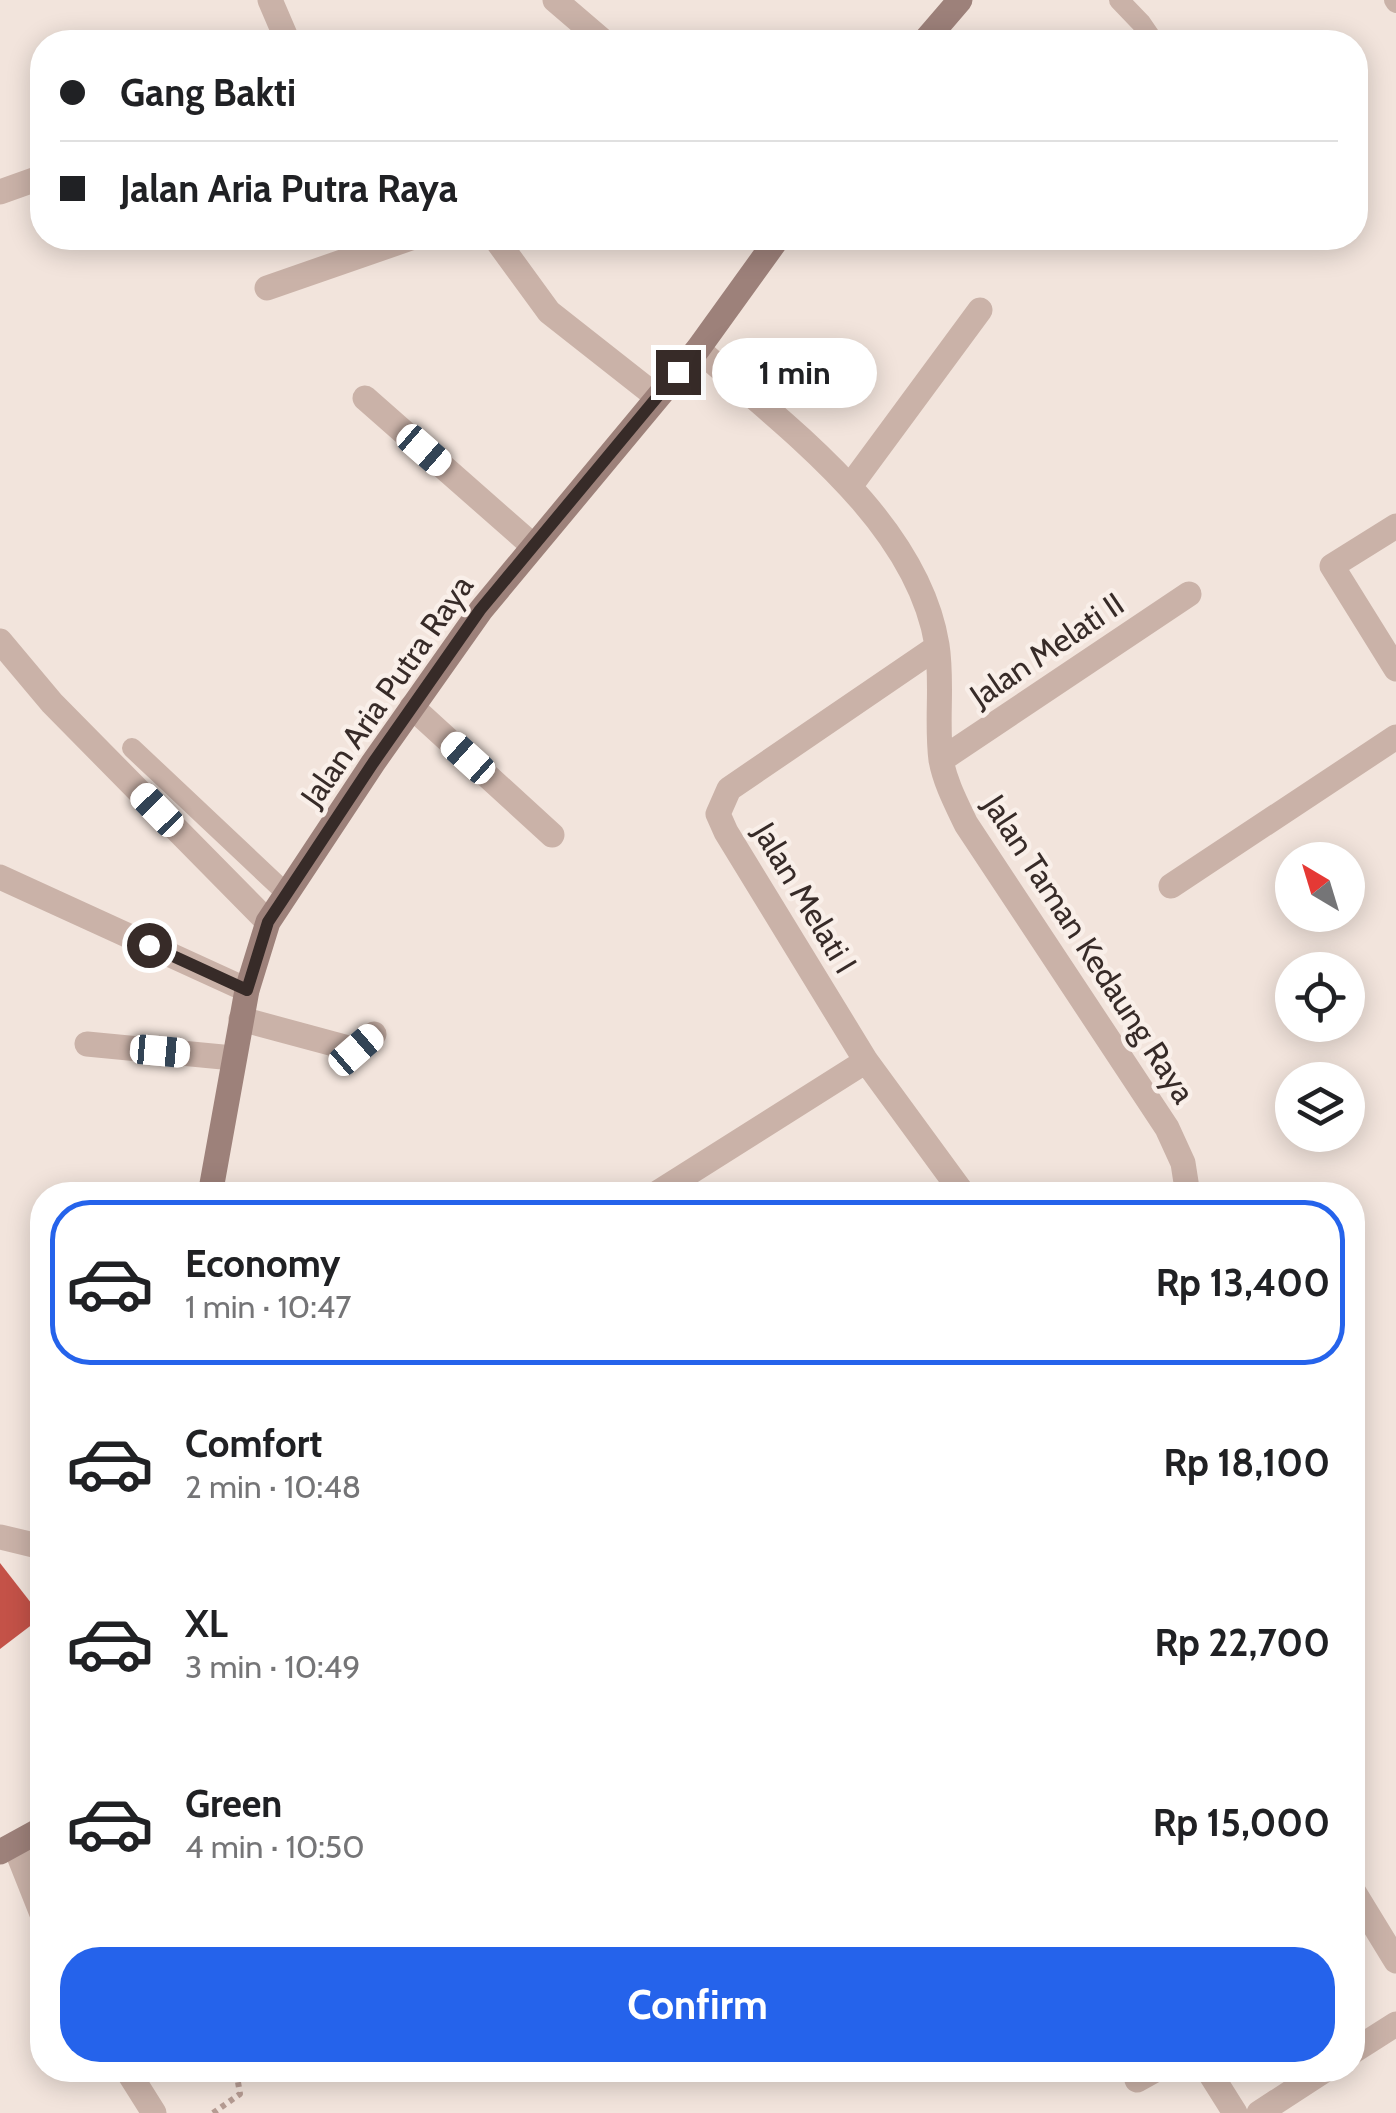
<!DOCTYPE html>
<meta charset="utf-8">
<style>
:root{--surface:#fff;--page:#f2f2f2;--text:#202124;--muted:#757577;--line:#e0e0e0;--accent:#2563eb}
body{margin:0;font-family:Cabin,sans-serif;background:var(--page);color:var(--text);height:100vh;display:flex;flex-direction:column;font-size:38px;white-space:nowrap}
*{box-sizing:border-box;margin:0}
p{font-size:32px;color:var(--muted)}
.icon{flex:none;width:55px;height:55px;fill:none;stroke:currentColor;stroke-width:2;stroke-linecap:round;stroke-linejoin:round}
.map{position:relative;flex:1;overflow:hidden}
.sheet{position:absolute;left:30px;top:1182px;width:1335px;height:900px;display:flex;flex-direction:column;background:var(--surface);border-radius:40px;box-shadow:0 5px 25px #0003}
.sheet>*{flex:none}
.hud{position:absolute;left:30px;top:30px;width:1338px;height:220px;border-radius:40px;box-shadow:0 5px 25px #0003;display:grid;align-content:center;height:220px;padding:0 30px;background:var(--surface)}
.needle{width:65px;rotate:322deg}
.tools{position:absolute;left:1275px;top:842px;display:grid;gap:20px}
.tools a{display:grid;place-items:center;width:90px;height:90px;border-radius:50%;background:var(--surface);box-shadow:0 5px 25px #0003;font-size:50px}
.end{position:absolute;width:45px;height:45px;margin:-22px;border:12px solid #372b28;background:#fff;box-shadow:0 0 0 5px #fff}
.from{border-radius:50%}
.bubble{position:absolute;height:70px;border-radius:35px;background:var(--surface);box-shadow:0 5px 25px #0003;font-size:32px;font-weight:700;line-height:70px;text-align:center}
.car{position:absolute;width:30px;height:60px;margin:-30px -15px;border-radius:12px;box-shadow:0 0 8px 2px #0007;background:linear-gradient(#fff 24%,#345 0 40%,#fff 0 76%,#345 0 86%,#fff 0)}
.hud b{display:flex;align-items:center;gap:35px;height:95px;font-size:38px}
.hud b+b{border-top:2px solid var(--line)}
.hud i{width:25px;height:25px;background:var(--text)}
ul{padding:18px 0 0;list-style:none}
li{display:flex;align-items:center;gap:30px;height:165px;margin:0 20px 15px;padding:0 10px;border:5px solid transparent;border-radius:40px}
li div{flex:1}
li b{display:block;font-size:38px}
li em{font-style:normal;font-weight:700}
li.current{border-color:var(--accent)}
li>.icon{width:90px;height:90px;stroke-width:1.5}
.button{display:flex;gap:20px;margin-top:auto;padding:20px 30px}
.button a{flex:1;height:115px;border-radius:40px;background:var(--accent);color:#fff;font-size:40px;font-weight:700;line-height:115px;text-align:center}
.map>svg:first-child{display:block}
.building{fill:#c45248}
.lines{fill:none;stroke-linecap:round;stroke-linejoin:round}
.path{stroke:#b69c93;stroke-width:6;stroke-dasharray:5 5;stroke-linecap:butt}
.lane{stroke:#cab2a8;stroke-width:20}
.street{stroke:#cab2a8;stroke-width:25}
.secondary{stroke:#9d817a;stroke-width:25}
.route{stroke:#372b28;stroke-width:12}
.labels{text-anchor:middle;stroke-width:9;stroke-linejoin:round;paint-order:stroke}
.street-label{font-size:32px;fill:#372b28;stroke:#f9efe9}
</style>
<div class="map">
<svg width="1396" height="2113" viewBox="0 0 1396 2113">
<rect width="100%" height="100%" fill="#f2e4dc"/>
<path class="building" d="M0 1563 42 1617 0 1649Z"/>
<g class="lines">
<path class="path" d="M213 2113 240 2094 236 2070"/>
<path class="lane" d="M1119 0 1141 23 1154 42
M1394 0 1396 3
M132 748 287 894"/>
<path class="street" d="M270 0 288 42
M555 0 604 42
M0 192 42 177
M495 238 549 312 657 397
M267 288 411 238
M698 349C786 427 917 521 937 645 943 683 936 722 941 760 945 782 956 803 966 824L1167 1128 1183 1163 1188 1195
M365 398 532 545
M851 485 980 310
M1396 526 1332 566 1396 669
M0 641 52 703 268 922
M937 647 729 789 718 814 726 832 866 1061 964 1195
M412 707 552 835
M941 760 1189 594
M0 877 247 990
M1171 886 1396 737
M241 1019 356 1050 374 1034
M87 1044 233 1058
M654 1195 866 1061
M0 1537 42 1547
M15 1846 42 1914
M1352 1889 1396 1961
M1352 2052 1396 2024
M127 2070 154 2113
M1208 2070 1235 2113
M1137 2080 1155 2070
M1259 2113 1325 2070"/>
<path class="secondary" d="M924 42 960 0
M210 1195 247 990 268 922 373 763 481 610 698 349 778 238
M0 1852 42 1829"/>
</g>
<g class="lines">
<path class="route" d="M149 945 247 990 268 922 373 763 480 610 678 372"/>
</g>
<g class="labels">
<g class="street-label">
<text transform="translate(1047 650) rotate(-34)" y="11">Jalan Melati II</text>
<text transform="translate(387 691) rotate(-55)" y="11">Jalan Aria Putra Raya</text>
<text transform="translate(805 898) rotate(59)" y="11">Jalan Melati I</text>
<text transform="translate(1089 949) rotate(57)" y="11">Jalan Taman Kedaung Raya</text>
</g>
</g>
</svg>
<div class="tools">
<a><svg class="needle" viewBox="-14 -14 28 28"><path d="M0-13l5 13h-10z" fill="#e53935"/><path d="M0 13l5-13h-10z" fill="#757577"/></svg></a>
<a><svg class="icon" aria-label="locate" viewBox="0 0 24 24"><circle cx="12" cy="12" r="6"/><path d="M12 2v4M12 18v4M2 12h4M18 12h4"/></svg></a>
<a><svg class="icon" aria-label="layers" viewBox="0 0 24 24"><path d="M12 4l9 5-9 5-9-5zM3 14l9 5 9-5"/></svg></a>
</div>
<i class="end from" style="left:149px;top:945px"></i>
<i class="end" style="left:678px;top:372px"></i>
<div class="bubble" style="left:712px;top:338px;width:165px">1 min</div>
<i class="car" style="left:424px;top:450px;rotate:131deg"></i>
<i class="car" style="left:468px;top:758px;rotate:312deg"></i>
<i class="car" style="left:157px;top:810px;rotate:316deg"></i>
<i class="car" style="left:356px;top:1050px;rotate:49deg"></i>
<i class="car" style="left:160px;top:1051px;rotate:95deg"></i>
<div class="hud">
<b><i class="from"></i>Gang Bakti</b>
<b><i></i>Jalan Aria Putra Raya</b>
</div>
<section class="sheet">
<ul>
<li class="current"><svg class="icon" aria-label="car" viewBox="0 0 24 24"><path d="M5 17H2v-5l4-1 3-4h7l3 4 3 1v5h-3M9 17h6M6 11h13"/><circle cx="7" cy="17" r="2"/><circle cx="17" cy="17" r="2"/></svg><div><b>Economy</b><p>1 min · 10:47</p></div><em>Rp 13,400</em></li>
<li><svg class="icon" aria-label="car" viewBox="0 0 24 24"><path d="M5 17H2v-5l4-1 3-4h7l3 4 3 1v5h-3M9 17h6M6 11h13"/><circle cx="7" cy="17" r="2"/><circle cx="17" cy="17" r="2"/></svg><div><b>Comfort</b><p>2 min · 10:48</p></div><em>Rp 18,100</em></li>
<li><svg class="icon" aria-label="car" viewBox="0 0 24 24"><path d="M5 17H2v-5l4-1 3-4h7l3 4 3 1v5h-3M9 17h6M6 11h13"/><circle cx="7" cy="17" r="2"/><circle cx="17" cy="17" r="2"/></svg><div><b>XL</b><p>3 min · 10:49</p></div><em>Rp 22,700</em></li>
<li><svg class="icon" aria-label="car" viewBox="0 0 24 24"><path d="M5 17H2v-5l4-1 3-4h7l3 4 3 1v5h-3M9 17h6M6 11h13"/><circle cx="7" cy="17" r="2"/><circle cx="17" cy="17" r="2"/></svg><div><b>Green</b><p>4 min · 10:50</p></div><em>Rp 15,000</em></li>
</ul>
<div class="button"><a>Confirm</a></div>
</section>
</div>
